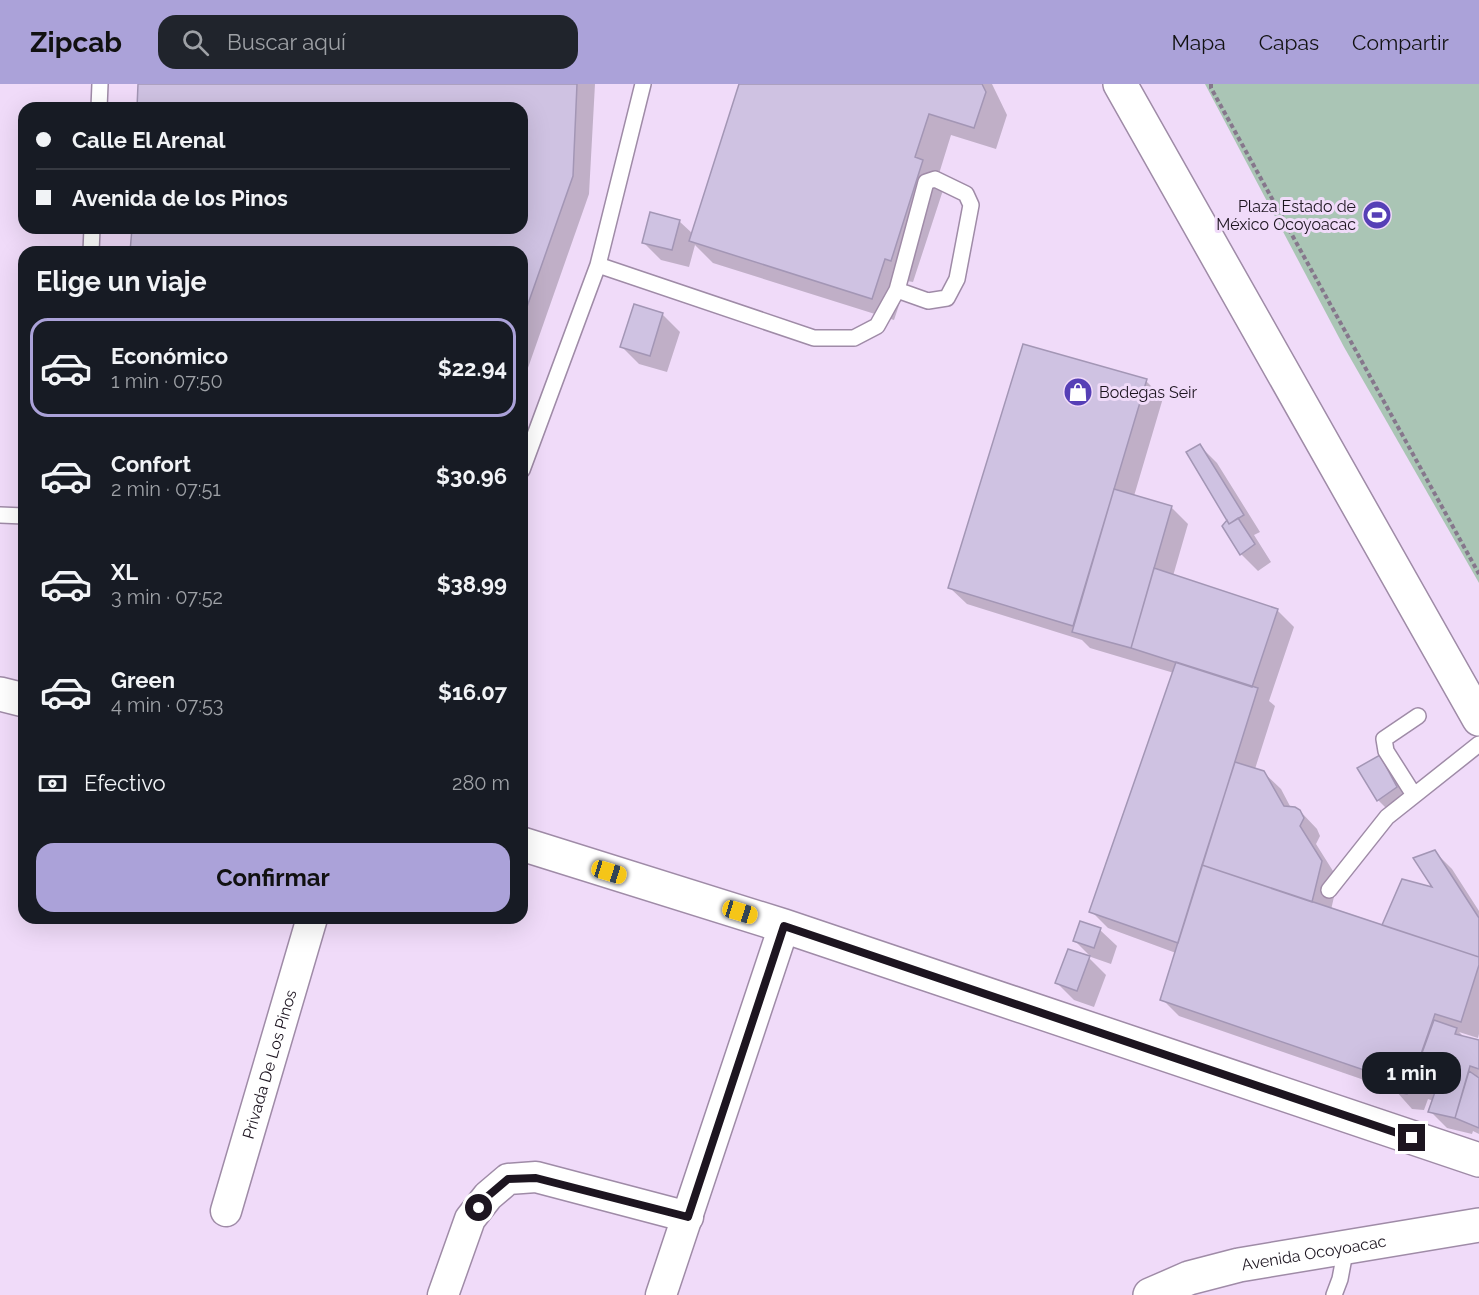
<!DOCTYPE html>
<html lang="es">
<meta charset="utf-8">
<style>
:root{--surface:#171b24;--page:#20242c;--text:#f1f3f6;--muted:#9ea1a6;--line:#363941;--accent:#aba2d9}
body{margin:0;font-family:Raleway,sans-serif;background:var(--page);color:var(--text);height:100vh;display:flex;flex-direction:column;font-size:22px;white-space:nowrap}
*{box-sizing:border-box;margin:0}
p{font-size:20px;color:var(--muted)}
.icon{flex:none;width:33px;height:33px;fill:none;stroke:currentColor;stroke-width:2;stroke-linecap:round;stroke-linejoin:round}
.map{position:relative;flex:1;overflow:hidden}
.panel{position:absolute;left:18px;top:162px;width:510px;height:678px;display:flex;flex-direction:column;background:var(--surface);border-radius:18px;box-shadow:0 6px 24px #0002}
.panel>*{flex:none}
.banner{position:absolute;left:18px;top:18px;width:510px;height:132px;border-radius:18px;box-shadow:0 6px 24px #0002;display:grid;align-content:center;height:132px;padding:0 18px;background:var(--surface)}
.end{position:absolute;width:27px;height:27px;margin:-14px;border:8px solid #1d1520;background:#fff;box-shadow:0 0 0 3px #fff}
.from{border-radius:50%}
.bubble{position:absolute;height:42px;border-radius:18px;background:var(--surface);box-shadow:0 6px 24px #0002;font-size:20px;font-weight:700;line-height:42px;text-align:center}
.car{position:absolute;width:18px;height:36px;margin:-18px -9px;border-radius:8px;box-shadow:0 0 4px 2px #0007;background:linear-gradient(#f5c518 24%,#345 0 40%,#f5c518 0 76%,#345 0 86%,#f5c518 0)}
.banner b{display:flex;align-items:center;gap:21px;height:57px;font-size:22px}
.banner b+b{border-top:2px solid var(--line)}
.banner i{width:15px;height:15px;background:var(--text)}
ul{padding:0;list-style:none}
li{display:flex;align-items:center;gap:18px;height:99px;margin:0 12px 9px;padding:0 6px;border:3px solid transparent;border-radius:18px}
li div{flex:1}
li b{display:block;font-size:22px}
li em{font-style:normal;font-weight:700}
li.active{border-color:var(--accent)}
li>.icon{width:54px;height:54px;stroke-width:1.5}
h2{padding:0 18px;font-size:27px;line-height:72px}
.pay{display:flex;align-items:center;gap:15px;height:66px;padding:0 18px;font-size:22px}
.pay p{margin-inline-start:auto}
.cta{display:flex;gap:12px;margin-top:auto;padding:12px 18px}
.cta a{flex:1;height:69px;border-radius:18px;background:var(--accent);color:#111;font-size:24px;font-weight:700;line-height:69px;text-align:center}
header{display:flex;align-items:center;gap:36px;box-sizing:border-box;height:84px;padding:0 30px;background:var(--accent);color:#111}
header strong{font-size:28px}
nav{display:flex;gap:33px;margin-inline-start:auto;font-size:21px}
.search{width:420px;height:54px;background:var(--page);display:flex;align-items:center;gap:15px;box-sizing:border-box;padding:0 21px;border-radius:18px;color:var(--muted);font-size:22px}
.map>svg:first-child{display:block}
.green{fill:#aac5b5}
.shadow{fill:#0003}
.building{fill:#cfc2e2;stroke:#a396b5;stroke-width:1.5}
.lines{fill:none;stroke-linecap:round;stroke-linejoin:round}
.lane-casing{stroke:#9f8ba7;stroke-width:18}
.street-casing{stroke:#9f8ba7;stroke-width:33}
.secondary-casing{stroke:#9f8ba7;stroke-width:36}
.path{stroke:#86778c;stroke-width:4;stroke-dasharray:4.5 3;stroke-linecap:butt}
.lane{stroke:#fff;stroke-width:15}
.street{stroke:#fff;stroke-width:30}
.secondary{stroke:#fff;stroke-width:33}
.route{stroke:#1d1520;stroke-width:8}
.labels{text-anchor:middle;stroke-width:6;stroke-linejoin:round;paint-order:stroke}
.poi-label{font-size:16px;fill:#1d1520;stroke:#f0dbf9;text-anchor:end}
.street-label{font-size:16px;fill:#1d1520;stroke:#f0dbf9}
</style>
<header>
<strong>Zipcab</strong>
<div class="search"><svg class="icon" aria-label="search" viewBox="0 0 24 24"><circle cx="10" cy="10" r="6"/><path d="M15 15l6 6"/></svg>Buscar aquí</div>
<nav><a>Mapa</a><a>Capas</a><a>Compartir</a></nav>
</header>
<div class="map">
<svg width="1479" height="1211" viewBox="0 0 1479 1211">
<rect width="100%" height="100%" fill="#f0dbf9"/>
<path class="green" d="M1205 0H1479V499L1344 263Z"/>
<path class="shadow" d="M140 0H595L589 110 522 301V168H132L133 144H522V24H139Z
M740 0H992L1007 31 996 65 951 51 938 93 945 100 913 198 907 197 894 236 713 179 695 161 689 183 661 176 644 159 679 137 693 150Z
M635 222 663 231 680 248 667 288 639 280 622 263Z
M1146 297 1163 314 1134 412 1171 423 1188 440 1173 492 1277 526 1294 543 1269 617 1275 622 1255 685 1263 688 1281 705 1291 724 1300 727 1317 745 1320 752 1316 760 1338 795 1331 826 1383 843 1435 806V768L1452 785 1479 827V950L1478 954 1459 948 1465 954 1479 957V1050L1473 1047 1472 1050 1447 1044 1430 1027 1434 1017 1428 1015 1424 1026 1412 1025 1396 1007 1179 932 1162 915 1176 869 1108 844 1091 827 1174 589 1090 564 1082 556 967 520 950 504Z
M1200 362 1217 379 1260 448 1254 451 1271 478 1258 487 1241 470Z
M1379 673 1396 690 1413 721 1395 733 1378 716Z
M1100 846 1117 862 1111 880 1091 873 1074 856Z
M1089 874 1106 891 1094 923 1074 916 1057 899Z"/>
<path class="building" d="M138 0H577L573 92 522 237V168H130L132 144H522V24H137Z
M739 0H982L986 8 974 44 929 30 915 73 923 76 891 177 885 175 872 215 689 157Z
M650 128 680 136 672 166 642 159Z
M634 220 663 229 650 272 620 263Z
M1023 260 1147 295 1073 542 948 504Z
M1200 360 1244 431 1229 440 1186 368Z
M1114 405 1172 422 1131 564 1072 548Z
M1238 434 1255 460 1240 471 1222 442 1227 436 1229 440Z
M1154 484 1278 525 1252 603 1131 564Z
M1176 578 1258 604 1178 859 1089 828Z
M1380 671 1397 703 1377 717 1357 684Z
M1235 678 1264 687 1284 722 1295 723 1300 726 1304 734 1300 742 1322 777 1312 818 1202 781Z
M1435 766 1479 834V873L1382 841 1402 795 1432 803 1413 774Z
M1202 781 1479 873V881L1461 938 1435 930 1407 1010 1394 1008 1396 997 1160 916Z
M1080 837 1101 844 1094 864 1073 857Z
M1068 865 1090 872 1077 907 1055 899Z
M1434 936 1457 944 1455 950 1479 956V985L1470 982 1455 1034 1428 1028 1436 1005 1411 999Z
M1469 987 1479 994V1044L1455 1034Z"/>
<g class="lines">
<g class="lane-casing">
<path id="lane" d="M99 24 100 0
M91 168 92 144
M598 181 814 254H854L877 242 897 206 926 98 935 95 966 110 971 121 957 195 947 214 928 217 897 206
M522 386 598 181 643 0
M0 431 24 432
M1414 711 1386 667 1384 655 1418 632
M1329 806 1387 733 1479 660
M1334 1211 1340 1195 1346 1163"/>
</g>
<g class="street-casing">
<g id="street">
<path id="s1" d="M226 1127 312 834"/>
<path d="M443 1211 470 1135 488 1112 508 1095 536 1093 688 1133"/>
<path d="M661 1211 784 842"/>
</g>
</g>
<g class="secondary-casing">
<g id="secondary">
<path d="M1120 0 1479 635"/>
<path d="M0 610 24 616"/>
<path d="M522 760 784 842 1479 1076"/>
<path id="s2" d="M1150 1211 1189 1194 1239 1181 1479 1141"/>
</g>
</g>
<path class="path" d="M1211 0V4L1479 490"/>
<use href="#lane" class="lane"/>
<use href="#street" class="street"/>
<use href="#secondary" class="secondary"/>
</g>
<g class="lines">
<path class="route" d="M479 1124 488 1112 508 1095 536 1094 688 1133 784 842 1412 1054"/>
</g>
<defs>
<g id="stadium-disc" transform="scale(1.5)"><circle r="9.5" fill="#563fb6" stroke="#f0dbf9"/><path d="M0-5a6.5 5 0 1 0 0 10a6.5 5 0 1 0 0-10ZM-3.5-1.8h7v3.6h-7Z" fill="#fff"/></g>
<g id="shop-disc" transform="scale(1.5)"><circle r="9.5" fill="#563fb6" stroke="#f0dbf9"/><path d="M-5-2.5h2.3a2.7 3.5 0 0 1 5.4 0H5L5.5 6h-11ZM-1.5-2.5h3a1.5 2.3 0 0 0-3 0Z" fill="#fff"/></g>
</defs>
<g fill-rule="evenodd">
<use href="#stadium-disc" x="1377" y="131"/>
<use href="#shop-disc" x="1078" y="308"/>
</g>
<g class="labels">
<g class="poi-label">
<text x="1356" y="128">Plaza Estado de<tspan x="1356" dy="18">México Ocoyoacac</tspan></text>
<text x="1099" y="314" text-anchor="start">Bodegas Seir</text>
</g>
<g class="street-label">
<text dy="6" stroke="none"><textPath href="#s1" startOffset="153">Privada De Los Pinos</textPath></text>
<text dy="6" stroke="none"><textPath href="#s2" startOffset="170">Avenida Ocoyoacac</textPath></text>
</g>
</g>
</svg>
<i class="end from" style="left:479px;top:1124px"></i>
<i class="end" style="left:1412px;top:1054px"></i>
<div class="bubble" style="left:1362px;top:968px;width:99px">1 min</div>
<i class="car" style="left:609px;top:788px;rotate:107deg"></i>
<i class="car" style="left:740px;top:828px;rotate:107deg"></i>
<div class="banner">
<b><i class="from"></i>Calle El Arenal</b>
<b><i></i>Avenida de los Pinos</b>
</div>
<section class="panel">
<h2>Elige un viaje</h2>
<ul>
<li class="active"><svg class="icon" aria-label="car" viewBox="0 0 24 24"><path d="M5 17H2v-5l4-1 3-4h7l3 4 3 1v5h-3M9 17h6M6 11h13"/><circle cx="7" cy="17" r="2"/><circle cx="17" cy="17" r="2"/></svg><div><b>Económico</b><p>1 min · 07:50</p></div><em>$22.94</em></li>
<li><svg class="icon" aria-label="car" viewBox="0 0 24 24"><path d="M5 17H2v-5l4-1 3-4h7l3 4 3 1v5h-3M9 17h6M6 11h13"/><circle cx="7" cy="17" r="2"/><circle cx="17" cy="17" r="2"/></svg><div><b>Confort</b><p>2 min · 07:51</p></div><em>$30.96</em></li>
<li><svg class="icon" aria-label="car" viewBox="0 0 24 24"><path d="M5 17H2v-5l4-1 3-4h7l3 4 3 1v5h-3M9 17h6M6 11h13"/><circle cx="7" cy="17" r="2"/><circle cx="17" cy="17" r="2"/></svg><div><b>XL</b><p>3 min · 07:52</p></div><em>$38.99</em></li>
<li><svg class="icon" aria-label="car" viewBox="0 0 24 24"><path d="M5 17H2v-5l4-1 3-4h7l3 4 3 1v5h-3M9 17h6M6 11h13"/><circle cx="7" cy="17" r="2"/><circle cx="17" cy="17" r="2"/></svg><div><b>Green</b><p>4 min · 07:53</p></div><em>$16.07</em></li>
</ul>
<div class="pay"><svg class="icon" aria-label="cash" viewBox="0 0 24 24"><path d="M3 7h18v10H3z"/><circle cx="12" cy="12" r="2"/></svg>Efectivo<p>280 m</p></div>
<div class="cta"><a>Confirmar</a></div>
</section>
</div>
